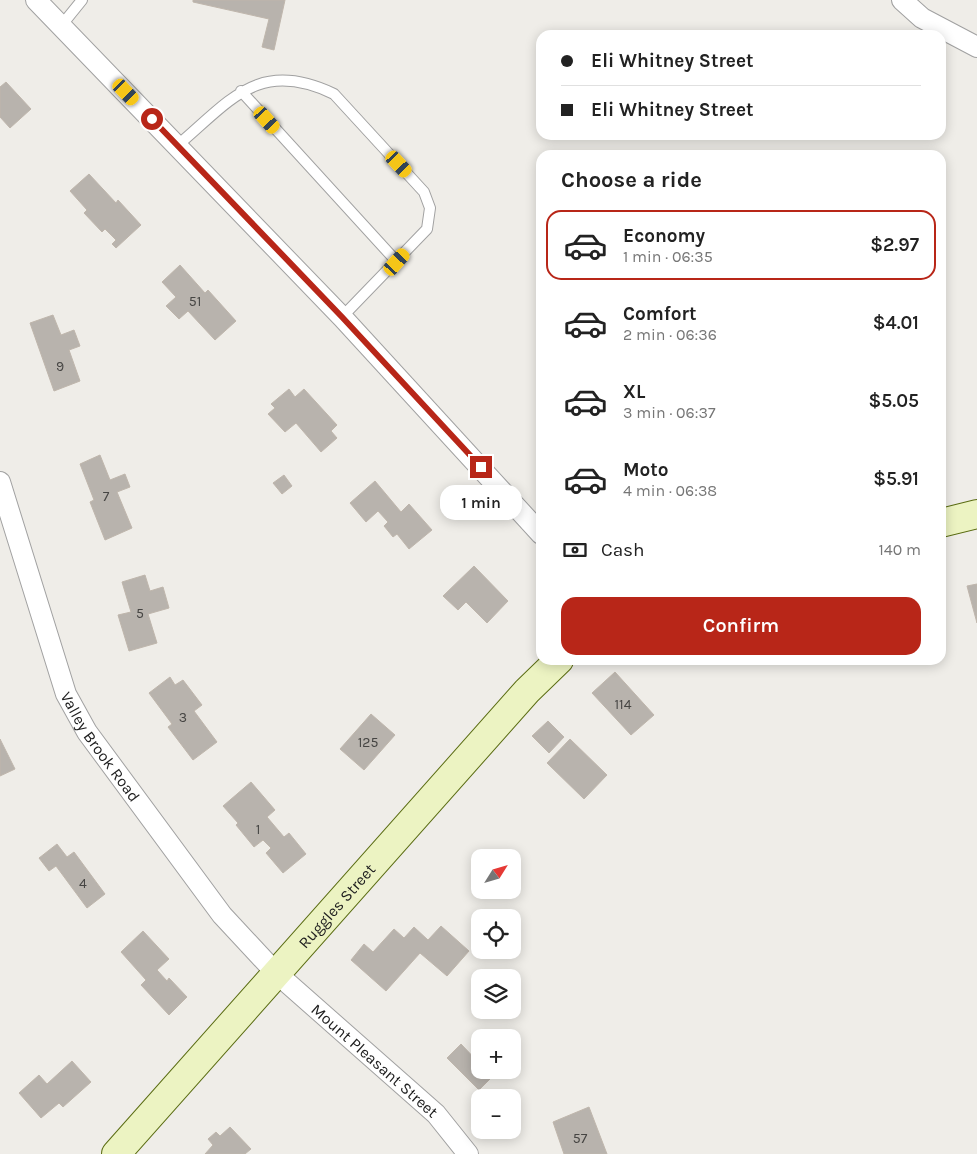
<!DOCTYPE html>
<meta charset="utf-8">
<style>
:root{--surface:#fff;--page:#f6f6f6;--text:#222;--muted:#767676;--line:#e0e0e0;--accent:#b82618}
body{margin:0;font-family:Karla,sans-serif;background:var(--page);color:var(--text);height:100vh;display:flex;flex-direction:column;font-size:19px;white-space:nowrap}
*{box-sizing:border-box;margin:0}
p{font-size:16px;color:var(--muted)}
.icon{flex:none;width:28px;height:28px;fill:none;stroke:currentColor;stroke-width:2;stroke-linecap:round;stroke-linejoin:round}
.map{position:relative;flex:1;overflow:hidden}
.sheet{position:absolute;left:536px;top:150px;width:410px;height:515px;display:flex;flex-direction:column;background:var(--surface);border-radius:15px;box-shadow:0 2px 12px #0003}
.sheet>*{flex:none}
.hud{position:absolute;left:536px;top:30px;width:410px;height:110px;border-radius:15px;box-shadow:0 2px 12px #0003;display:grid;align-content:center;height:110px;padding:0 25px;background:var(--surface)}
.needle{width:32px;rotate:53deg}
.tools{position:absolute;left:471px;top:849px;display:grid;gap:10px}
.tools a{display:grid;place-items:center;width:50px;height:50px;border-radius:10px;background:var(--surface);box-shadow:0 2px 12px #0003;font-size:25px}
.end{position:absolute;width:22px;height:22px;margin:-11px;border:6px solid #b82618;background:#fff;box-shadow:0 0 0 2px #fff}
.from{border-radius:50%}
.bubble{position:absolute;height:35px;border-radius:15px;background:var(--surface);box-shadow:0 2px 12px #0003;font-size:16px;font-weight:600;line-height:35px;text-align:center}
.car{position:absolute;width:15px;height:30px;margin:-15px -8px;border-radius:6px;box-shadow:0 0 4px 1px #0007;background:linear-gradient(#f5c518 24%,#345 0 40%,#f5c518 0 76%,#345 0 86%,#f5c518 0)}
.hud b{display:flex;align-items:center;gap:18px;height:48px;font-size:19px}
.hud b+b{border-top:1px solid var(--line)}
.hud i{width:12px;height:12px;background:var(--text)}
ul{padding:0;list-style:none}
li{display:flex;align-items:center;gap:15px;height:70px;margin:0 10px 8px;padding:0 15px;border:2px solid transparent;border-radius:15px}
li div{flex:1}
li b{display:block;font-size:19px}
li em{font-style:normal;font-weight:600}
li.current{border-color:var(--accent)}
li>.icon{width:45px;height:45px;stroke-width:1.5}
h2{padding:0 25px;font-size:22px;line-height:60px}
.pay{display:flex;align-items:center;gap:12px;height:55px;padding:0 25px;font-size:19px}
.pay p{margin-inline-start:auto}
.action{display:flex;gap:10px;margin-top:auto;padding:10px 25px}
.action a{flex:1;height:58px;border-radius:15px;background:var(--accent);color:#fff;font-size:20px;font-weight:600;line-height:58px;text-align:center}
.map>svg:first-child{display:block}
.building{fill:#b8b3ad;stroke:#bfb6ac}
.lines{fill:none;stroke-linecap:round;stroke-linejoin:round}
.lane-casing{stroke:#a1a1a1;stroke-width:12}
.street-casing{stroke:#a1a1a1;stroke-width:22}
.secondary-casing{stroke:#5a6c12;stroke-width:30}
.lane{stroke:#fff;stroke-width:10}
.street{stroke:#fff;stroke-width:20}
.secondary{stroke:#ecf3c2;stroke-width:28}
.route{stroke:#b82618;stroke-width:6}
.labels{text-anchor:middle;stroke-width:4.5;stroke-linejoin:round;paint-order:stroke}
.number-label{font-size:14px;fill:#464543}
.street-label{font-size:16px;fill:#202020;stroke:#fff}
</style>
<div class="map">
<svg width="977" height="1154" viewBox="0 0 977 1154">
<rect width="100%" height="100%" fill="#efede8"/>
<path class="building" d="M193 0H285L274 50 262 47 269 19 193 2Z
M6 82 31 109 10 128 0 117V87Z
M89 174 116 203 118 200 141 225 116 248 112 244 116 240 105 229 102 232 84 213 87 210 70 191Z
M180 265 205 293 208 290 236 321 215 340 188 311 179 319 166 306 176 297 162 282Z
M53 315 61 335 74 330 80 346 69 350 80 381 54 391 30 323Z
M289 389 295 397 304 389 337 425 331 431 337 438 321 452 296 423 285 432 268 414 275 408 271 404Z
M100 455 110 480 125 474 130 487 117 492 132 528 105 540 90 502 94 500 80 464Z
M284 475 292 486 282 494 273 483Z
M375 481 401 512 409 504 432 530 409 549 397 534 393 537 384 526 388 522 378 511 366 522 350 503Z
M474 566 508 601 487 623 466 602 458 610 443 596Z
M145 575 150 591 163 587 169 608 148 614 157 643 129 651 118 615 131 612 122 582Z
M977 584V623L967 586Z
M615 672 654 715 631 735 592 693Z
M170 677 175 685 183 680 202 705 194 711 217 742 193 760 168 727 172 724 149 693Z
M371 714 395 735 364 770 340 749Z
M548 721 564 737 549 753 532 736Z
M0 739 15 769 0 776Z
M570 739 607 775 584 799 547 763Z
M251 782 275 810 267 817 284 837 289 833 306 854 283 873 266 853 271 848 263 840 254 847 236 825 238 823 223 806Z
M57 844 67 857 74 852 105 894 87 908 56 866 49 871 39 858Z
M441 926 469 951 447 976 420 953 386 991 351 960 364 944 373 952 394 929 404 938 414 927 428 940Z
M143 931 169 959 157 970 167 981 169 978 187 997 169 1015 141 985 146 980 121 952Z
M461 1044 480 1064V1070H486L493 1076 479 1090 447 1058Z
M72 1061 91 1082 63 1107 59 1103 41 1118 19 1093 39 1075 47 1084Z
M589 1107 607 1154H564L553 1122Z
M230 1127 251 1149 245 1154H205L213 1145 208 1139 216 1132 220 1136Z"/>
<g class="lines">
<g class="lane-casing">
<path id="lane" d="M61 26 82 0
M241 91 397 262
M178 145C231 100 259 58 334 94L424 192 430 208 427 229 342 317"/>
</g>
<g class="street-casing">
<g id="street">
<path d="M36 0 342 317 541 534"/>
<path d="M902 0 922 18 977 47"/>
<path id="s1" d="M0 482 66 694 87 732 222 915 275 972 436 1114 468 1154"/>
</g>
</g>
<g class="secondary-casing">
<g id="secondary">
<path d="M941 523 977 514"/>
<path id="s2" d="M116 1154 527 691 559 660"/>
</g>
</g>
<use href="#lane" class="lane"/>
<use href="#street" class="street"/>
<use href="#secondary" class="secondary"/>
</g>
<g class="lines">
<path class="route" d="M152 119 342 317 481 467"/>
</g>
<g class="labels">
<g class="number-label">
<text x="195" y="306">51</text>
<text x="60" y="371">9</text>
<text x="106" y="501">7</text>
<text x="140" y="618">5</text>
<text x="623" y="709">114</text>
<text x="183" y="722">3</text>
<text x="368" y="747">125</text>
<text x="258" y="834">1</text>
<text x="83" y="888">4</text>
<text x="580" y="1143">57</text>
</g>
<g class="street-label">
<text dy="6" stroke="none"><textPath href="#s1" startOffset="285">Valley Brook Road</textPath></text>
<text dy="6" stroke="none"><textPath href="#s2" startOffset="332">Ruggles Street</textPath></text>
<text dy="6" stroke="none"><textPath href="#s1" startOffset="704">Mount Pleasant Street</textPath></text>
</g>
</g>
</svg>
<div class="tools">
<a><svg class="needle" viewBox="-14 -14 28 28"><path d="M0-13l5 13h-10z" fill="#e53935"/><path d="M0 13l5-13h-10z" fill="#767676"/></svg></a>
<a><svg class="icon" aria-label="locate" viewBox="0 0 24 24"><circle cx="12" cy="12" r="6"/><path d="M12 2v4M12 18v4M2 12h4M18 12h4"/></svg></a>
<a><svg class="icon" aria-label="layers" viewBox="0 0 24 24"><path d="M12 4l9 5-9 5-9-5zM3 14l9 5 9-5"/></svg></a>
<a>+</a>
<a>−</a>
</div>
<i class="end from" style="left:152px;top:119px"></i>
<i class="end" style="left:481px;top:467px"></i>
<div class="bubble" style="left:440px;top:485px;width:82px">1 min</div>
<i class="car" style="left:126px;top:92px;rotate:136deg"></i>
<i class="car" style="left:267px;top:120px;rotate:138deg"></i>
<i class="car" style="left:399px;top:164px;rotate:137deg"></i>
<i class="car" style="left:397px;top:262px;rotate:42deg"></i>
<div class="hud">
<b><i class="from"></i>Eli Whitney Street</b>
<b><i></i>Eli Whitney Street</b>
</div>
<section class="sheet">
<h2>Choose a ride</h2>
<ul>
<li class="current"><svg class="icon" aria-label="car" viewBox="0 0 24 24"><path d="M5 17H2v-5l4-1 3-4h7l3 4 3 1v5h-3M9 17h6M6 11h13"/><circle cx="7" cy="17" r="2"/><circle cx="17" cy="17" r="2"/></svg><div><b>Economy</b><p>1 min · 06:35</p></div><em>$2.97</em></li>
<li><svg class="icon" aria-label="car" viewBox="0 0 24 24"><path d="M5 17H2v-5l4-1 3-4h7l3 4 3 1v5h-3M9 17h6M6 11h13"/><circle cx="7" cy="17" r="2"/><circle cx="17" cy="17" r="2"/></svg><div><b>Comfort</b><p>2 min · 06:36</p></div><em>$4.01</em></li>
<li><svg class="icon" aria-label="car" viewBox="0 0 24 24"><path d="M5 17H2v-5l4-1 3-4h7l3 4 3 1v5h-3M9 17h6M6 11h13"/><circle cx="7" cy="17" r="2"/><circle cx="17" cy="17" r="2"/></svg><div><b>XL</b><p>3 min · 06:37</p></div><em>$5.05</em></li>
<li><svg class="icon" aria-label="car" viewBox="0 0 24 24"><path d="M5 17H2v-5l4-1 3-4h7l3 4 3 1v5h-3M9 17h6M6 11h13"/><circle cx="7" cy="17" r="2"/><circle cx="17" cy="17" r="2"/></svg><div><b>Moto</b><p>4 min · 06:38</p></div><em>$5.91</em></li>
</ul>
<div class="pay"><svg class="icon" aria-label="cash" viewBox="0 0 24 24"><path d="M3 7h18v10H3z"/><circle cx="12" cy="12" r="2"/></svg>Cash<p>140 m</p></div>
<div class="action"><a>Confirm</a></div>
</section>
</div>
